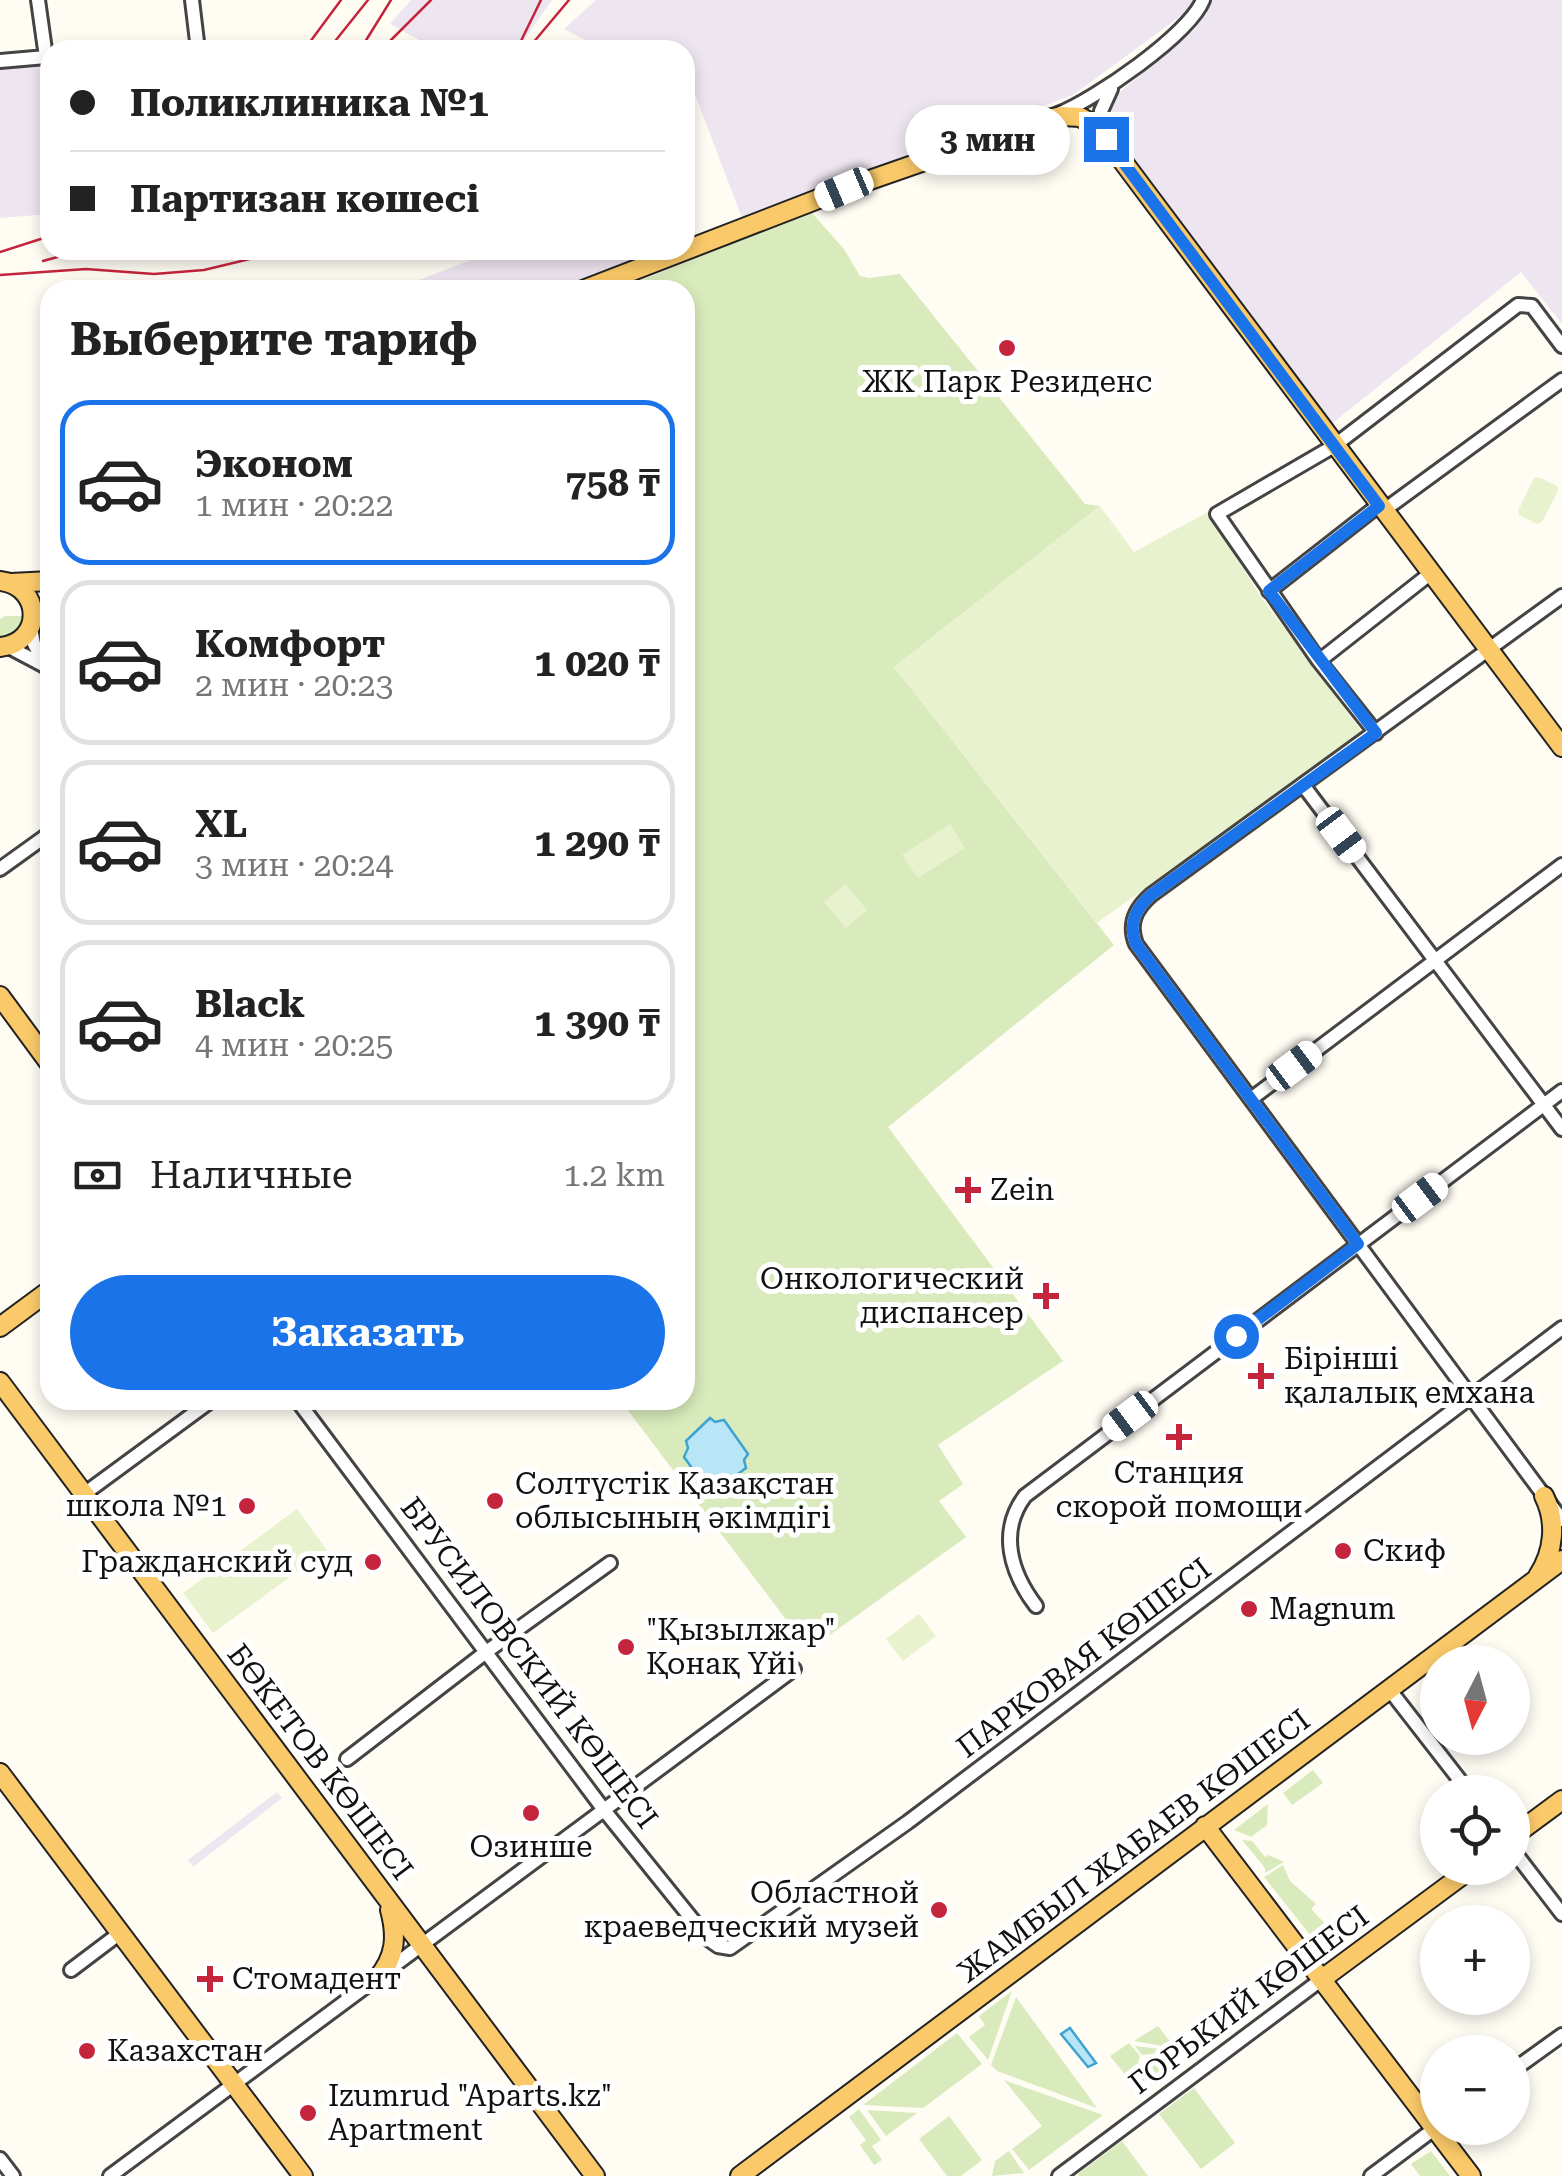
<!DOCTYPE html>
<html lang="ru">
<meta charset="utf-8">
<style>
:root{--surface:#fff;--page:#f6f6f6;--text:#222;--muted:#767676;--line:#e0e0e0;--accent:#1a73e8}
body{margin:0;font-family:"Roboto Serif",serif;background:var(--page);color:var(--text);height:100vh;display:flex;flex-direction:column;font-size:38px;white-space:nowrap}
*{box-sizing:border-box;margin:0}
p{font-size:32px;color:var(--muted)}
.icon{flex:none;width:55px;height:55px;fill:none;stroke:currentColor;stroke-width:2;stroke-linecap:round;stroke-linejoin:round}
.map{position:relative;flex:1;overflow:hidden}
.sheet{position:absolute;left:40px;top:280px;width:655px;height:1130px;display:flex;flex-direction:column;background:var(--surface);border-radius:30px;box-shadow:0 5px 15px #0003}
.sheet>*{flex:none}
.top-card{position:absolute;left:40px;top:40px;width:655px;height:220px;border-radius:30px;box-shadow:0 5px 15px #0003;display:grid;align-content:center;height:220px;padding:0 30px;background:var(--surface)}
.needle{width:65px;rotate:186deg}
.controls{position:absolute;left:1420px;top:1645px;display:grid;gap:20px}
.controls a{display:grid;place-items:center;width:110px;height:110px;border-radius:50%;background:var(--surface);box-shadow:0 5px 15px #0003;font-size:50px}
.end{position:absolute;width:45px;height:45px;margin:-22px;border:12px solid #1a73e8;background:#fff;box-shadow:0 0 0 5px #fff}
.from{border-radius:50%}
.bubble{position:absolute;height:70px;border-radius:35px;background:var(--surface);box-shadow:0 5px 15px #0003;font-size:32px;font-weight:700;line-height:70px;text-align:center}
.car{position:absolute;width:30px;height:60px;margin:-30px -15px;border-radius:12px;box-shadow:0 0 8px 2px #0007;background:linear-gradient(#fff 24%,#345 0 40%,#fff 0 76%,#345 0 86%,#fff 0)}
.top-card b{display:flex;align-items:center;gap:35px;height:95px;font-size:38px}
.top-card b+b{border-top:2px solid var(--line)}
.top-card i{width:25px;height:25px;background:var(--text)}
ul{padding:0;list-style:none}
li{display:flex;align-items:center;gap:30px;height:165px;margin:0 20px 15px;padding:0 10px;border:5px solid var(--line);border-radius:30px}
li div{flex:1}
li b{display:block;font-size:38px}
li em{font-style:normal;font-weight:700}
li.current{border-color:var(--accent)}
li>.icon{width:90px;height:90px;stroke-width:1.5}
h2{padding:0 30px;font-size:45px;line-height:120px}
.pay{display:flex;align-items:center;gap:25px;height:110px;padding:0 30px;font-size:38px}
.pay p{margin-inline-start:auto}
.button{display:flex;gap:20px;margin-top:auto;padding:20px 30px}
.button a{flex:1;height:115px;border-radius:60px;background:var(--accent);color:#fff;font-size:40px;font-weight:700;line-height:115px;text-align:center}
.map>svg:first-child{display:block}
.industrial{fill:#ede5ef}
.green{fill:#d9ebbc}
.pitch{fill:#e9f2ce}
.water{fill:#b8e6f7;stroke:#3da3d0;stroke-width:2.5}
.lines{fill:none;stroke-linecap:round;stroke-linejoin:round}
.minor-casing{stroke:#444;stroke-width:18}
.major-casing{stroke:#222;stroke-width:22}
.minor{stroke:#fff;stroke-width:12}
.major{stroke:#fac969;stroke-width:18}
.rail{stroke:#c5253c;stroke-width:2.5}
.route{stroke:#1a73e8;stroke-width:12}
.poi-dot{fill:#c5253c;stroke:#fff;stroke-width:4}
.labels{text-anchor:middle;stroke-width:10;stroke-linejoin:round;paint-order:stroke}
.poi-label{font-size:30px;fill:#111;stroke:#fff;text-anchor:start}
.street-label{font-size:30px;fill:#111;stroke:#fff}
</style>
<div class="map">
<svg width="1562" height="2176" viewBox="0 0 1562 2176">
<rect width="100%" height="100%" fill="#fffcf4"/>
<path class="industrial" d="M411 0H552L517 50H438L390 24Z
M596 0H1195L1182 15 1073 95 742 218 696 97 685 91V50H604L564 29Z
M1210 0H1562V324L1521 272 1329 426 1109 133 1110 110 1119 93 1193 31 1206 14Z
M50 50V214L0 218V55Z
M497 250H630L634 260 558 290H393Z
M277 1792 282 1798 193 1867 188 1860Z"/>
<path class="green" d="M811 212 844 249 860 276 869 278 900 274 1085 504 1100 506 894 667 1114 945 888 1127 1063 1361 938 1445 963 1484 939 1501 966 1537 809 1650 620 1400H685V992L690 982 685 977V290H617Z
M5 616H28L20 633 0 641V619Z
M1313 1770 1323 1783 1292 1805 1283 1793Z
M1268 1804 1267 1825 1251 1837 1234 1830Z
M1242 1840 1252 1841 1265 1857 1269 1855 1284 1862 1265 1873V1868Z
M1283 1865 1290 1881 1316 1904 1311 1909 1341 1940 1323 1951 1264 1877Z
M1012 1991 988 2060 969 2037 985 2025 979 2016Z
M1016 1997 1097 2108 997 2071 991 2065Z
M1158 2026 1175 2048 1134 2041Z
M957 2033 982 2064 923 2108 863 2105Z
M1129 2043 1140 2056 1138 2063 1144 2070 1153 2066 1154 2059 1149 2054 1142 2055 1135 2046 1177 2051 1181 2057 1135 2087 1110 2056Z
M1004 2080 1103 2115 1029 2170 1012 2149 1042 2126Z
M1194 2088 1235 2143 1201 2169 1159 2114Z
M859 2109 881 2140 872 2146 882 2160 874 2165 860 2145 866 2140 849 2117Z
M867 2110 917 2113 886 2136Z
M949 2116 982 2160 961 2176H947L919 2139Z
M1122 2141 1148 2176H1079L1078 2174Z
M1009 2151 1024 2173 992 2176 995 2161Z
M1431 2151 1450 2176H1420L1411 2164Z"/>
<path class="pitch" d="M1538 477 1557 486 1558 491 1542 522 1537 524 1519 515 1518 511 1534 478Z
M1100 506 1134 552 1208 512 1259 594 1362 732 1097 923 894 667Z
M950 824 965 848 918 878 902 855Z
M845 884 867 910 846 928 824 902Z
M297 1509 327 1550 213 1633 183 1593Z
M919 1614 936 1636 903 1661 886 1639Z"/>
<path class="water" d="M710 1418 715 1422 724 1420 748 1454 744 1460 746 1468 719 1488 712 1484 705 1486 684 1457 688 1448 686 1441Z
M1070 2028 1096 2063 1088 2067 1061 2034Z"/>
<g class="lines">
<g class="minor-casing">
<path id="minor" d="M192 0 198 50
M0 61 46 57 38 0
M1058 114C1094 100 1189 35 1203 0
M1105 136 1101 111 1111 89
M1383 511 1562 380
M1269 591 1379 505
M1562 596 1151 895C1135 909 1128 924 1136 944L1562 1520
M31 628 34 644 50 674
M7 646 43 665
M1319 661 1431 573
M1376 733 1319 661 1217 514 1334 446 1518 305 1532 306 1562 346
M1303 785 1562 1129
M0 869 50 833
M1251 1099 1562 865
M297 1400 604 1810 708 1939 718 1946 730 1948 908 1822 1562 1328
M84 1494 212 1400
M1036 1606C1011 1573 998 1532 1025 1496L1562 1091
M1389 1689 1469 1792
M347 1759 486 1652 610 1563
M1512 1849 1562 1914
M71 1970 120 1933
M1512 2071 1562 2035
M0 2159 13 2176
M110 2176 794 1669
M1059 2176 1322 1979
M1371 2176 1438 2126"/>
</g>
<g class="major-casing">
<path id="major" d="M583 290 844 189 1042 120 1062 116 1080 117 1091 123 1106 139 1562 747
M0 581C43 586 44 643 0 647
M11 583 50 581
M0 996 50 1064
M0 1327 50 1290
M0 1382 595 2176
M1538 1576C1554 1552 1557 1522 1544 1496
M0 1773 303 2176
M1205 1826 1471 2176
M1512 1837 1562 1800
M377 1979C396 1957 397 1936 390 1910
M1322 1979 1472 1868
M740 2176 1562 1560"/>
</g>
<use href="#minor" class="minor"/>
<use href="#major" class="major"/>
<path class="rail" d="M519 45 541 0
M304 50 341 0
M328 50 368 0
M360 50 391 0
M381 50 431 0
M527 50 569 0
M0 252 50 236
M273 258 315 250
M43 261 83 250
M0 275 86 269 154 274 204 270 287 250"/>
</g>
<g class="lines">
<path class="route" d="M1106 139 1379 506 1269 591 1376 733 1151 895C1135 909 1128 924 1136 944L1358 1244 1236 1336"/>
</g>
<g class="poi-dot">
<circle cx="1007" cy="348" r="10"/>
<path d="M963 1175h10v10h10v10h-10v10h-10v-10h-10v-10h10z"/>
<path d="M1041 1281h10v10h10v10h-10v10h-10v-10h-10v-10h10z"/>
<path d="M1256 1361h10v10h10v10h-10v10h-10v-10h-10v-10h10z"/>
<path d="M1174 1422h10v10h10v10h-10v10h-10v-10h-10v-10h10z"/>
<circle cx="495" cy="1501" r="10"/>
<circle cx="247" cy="1506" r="10"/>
<circle cx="1343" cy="1551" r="10"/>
<circle cx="373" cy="1562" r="10"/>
<circle cx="1249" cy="1609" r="10"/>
<circle cx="626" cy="1647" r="10"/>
<circle cx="531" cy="1813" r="10"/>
<circle cx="939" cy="1910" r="10"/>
<path d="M205 1964h10v10h10v10h-10v10h-10v-10h-10v-10h10z"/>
<circle cx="87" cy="2051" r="10"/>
<circle cx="308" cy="2113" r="10"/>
</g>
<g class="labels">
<g class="poi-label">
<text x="1007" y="392" text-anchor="middle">ЖК Парк Резиденс</text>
<text x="990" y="1200">Zein</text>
<text x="1024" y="1289" text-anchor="end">Онкологический<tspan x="1024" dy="34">диспансер</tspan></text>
<text x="1284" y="1369">Бірінші<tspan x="1284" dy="34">қалалық емхана</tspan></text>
<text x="1179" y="1483" text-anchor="middle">Станция<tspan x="1179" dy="34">скорой помощи</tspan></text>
<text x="515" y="1494">Солтүстік Қазақстан<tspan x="515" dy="34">облысының әкімдігі</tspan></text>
<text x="227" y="1516" text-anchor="end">школа №1</text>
<text x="1363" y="1561">Скиф</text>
<text x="353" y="1572" text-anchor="end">Гражданский суд</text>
<text x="1269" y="1619">Magnum</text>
<text x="646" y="1640">"Қызылжар"<tspan x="646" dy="34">Қонақ Үйі</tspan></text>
<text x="531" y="1857" text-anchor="middle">Озинше</text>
<text x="919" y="1903" text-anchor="end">Областной<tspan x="919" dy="34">краеведческий музей</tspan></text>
<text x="232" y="1989">Стомадент</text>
<text x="107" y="2061">Казахстан</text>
<text x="328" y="2106">Izumrud "Aparts.kz"<tspan x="328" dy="34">Apartment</tspan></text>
</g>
<g class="street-label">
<text transform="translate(1084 1658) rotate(-37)" y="10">ПАРКОВАЯ КӨШЕСІ</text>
<text transform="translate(529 1663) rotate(53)" y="10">БРУСИЛОВСКИЙ КӨШЕСІ</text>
<text transform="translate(320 1762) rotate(53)" y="10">БӨКЕТОВ КӨШЕСІ</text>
<text transform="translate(1134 1846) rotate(-37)" y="10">ЖАМБЫЛ ЖАБАЕВ КӨШЕСІ</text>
<text transform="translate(1249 2000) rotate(-37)" y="10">ГОРЬКИЙ КӨШЕСІ</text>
</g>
</g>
</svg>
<div class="controls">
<a><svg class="needle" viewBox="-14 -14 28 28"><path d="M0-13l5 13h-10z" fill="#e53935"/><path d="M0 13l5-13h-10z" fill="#767676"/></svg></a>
<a><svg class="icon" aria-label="locate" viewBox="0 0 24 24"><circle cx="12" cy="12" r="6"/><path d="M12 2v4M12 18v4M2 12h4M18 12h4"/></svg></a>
<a>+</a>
<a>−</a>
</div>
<i class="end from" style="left:1236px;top:1336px"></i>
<i class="end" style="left:1106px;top:139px"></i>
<div class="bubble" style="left:905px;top:105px;width:165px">3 мин</div>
<i class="car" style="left:844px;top:189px;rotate:247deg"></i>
<i class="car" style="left:1341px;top:835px;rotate:143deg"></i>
<i class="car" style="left:1294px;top:1066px;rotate:53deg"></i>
<i class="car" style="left:1420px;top:1198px;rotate:53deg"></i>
<i class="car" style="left:1130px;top:1416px;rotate:233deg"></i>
<div class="top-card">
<b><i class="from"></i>Поликлиника №1</b>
<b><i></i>Партизан көшесі</b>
</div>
<section class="sheet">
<h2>Выберите тариф</h2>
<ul>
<li class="current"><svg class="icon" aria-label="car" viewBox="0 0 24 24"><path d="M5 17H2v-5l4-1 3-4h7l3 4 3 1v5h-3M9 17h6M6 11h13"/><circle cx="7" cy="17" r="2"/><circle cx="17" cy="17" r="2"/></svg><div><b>Эконом</b><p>1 мин · 20:22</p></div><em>758 ₸</em></li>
<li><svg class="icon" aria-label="car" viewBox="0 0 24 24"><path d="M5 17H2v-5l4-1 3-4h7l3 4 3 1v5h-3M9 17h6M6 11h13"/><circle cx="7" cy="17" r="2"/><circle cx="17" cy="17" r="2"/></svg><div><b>Комфорт</b><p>2 мин · 20:23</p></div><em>1 020 ₸</em></li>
<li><svg class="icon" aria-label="car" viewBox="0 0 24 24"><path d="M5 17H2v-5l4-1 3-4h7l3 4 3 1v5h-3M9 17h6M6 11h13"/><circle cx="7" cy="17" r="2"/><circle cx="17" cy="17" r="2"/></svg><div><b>XL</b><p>3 мин · 20:24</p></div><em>1 290 ₸</em></li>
<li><svg class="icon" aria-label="car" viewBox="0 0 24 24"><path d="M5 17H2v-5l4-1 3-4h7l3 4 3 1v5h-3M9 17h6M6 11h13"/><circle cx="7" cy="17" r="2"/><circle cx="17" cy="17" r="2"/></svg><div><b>Black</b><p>4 мин · 20:25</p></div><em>1 390 ₸</em></li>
</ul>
<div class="pay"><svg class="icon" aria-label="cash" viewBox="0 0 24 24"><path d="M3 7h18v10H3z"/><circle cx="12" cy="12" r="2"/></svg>Наличные<p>1.2 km</p></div>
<div class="button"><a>Заказать</a></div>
</section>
</div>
